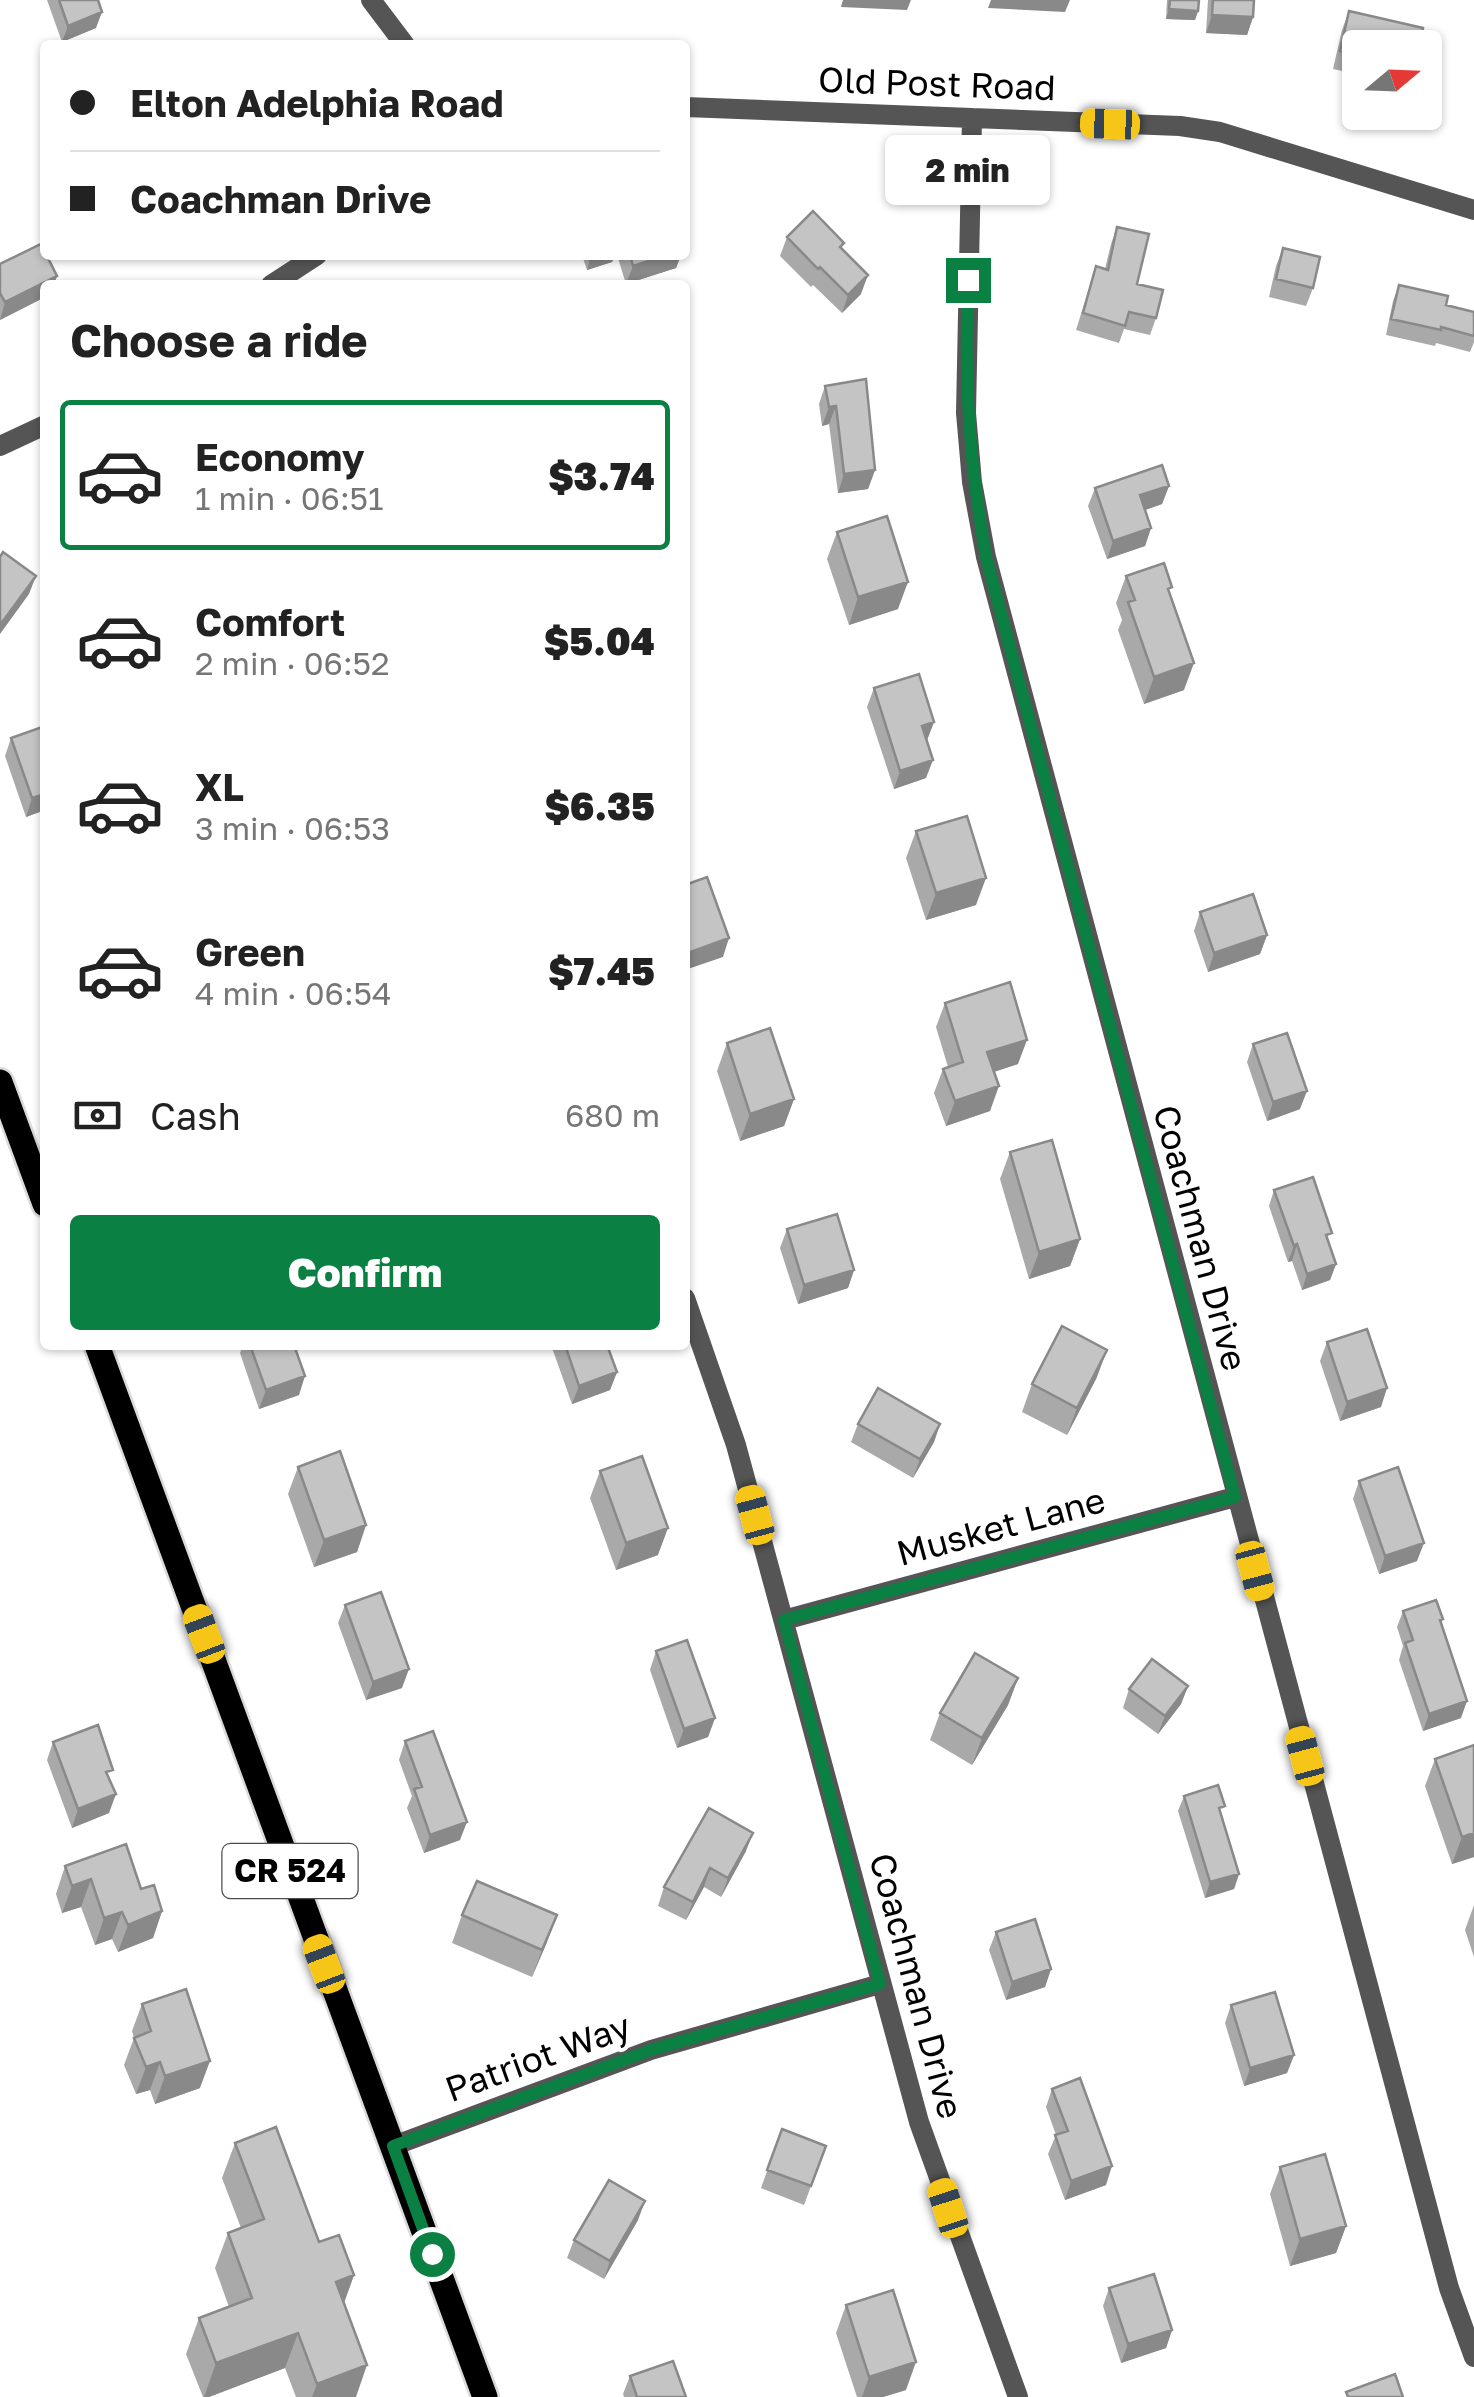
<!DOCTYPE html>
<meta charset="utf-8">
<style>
:root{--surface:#fff;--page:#f2f2f2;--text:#222;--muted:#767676;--line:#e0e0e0;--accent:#0b8043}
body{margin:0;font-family:"Golos Text",sans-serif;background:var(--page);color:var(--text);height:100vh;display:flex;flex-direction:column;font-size:38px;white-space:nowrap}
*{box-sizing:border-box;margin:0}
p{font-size:32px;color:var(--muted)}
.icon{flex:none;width:55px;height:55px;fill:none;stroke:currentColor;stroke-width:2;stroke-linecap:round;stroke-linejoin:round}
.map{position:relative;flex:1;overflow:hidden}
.side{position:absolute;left:40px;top:280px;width:650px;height:1070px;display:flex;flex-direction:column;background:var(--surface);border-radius:10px;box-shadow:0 2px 8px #0004}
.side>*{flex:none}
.banner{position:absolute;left:40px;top:40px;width:650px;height:220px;border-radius:10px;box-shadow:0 2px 8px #0004;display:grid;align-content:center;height:220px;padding:0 30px;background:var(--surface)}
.needle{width:65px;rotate:71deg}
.controls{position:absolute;left:1342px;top:30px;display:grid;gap:20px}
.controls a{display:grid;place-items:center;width:100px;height:100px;border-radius:10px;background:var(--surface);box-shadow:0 2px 8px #0004;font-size:50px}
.end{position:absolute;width:45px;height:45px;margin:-22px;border:12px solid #0b8043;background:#fff;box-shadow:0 0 0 5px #fff}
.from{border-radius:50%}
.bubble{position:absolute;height:70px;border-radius:10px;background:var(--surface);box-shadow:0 2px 8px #0004;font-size:32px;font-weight:800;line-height:70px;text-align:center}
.car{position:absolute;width:30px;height:60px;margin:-30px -15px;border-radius:12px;box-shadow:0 0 8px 2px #0007;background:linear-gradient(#f5c518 24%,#345 0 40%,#f5c518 0 76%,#345 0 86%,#f5c518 0)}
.banner b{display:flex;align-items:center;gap:35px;height:95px;font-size:38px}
.banner b+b{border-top:2px solid var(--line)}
.banner i{width:25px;height:25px;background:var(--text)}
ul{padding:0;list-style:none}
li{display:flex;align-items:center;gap:30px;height:150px;margin:0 20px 15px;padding:0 10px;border:5px solid transparent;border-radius:10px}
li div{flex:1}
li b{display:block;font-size:38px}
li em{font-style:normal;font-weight:800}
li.on{border-color:var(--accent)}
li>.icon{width:90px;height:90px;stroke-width:1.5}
h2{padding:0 30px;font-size:45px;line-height:120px}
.pay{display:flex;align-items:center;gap:25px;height:110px;padding:0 30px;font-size:38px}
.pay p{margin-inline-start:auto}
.cta{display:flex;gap:20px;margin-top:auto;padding:20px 30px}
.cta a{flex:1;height:115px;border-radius:10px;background:var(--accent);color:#fff;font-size:40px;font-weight:800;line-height:115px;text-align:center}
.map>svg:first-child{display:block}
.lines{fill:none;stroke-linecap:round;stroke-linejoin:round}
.primary-casing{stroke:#dbdbdb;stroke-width:30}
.minor{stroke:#555;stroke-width:20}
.primary{stroke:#000;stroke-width:25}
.wall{fill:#a9a9a9}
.shaded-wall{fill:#898989}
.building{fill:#c4c4c4;stroke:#898989;stroke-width:2.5}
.route{stroke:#0b8043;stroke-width:12}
.labels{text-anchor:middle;stroke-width:8;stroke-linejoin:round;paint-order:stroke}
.shield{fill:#fff;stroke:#4c4c4c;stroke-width:2.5}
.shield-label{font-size:32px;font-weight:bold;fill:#000}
.street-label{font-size:35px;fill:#000;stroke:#fff}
</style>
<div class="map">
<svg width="1474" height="2397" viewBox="0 0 1474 2397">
<rect width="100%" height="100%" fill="#fff"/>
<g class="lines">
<g class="primary-casing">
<path id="primary" d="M0 1082 45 1204
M97 1345 485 2397"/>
</g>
<path class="minor" d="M371 0 405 45
M685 107 1180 126 1220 132 1474 210
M972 118 966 413 972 482 986 557 1449 2288 1474 2357
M271 285 317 255
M0 446 45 425
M685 1298 736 1445 919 2122 1018 2397
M784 1620 1235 1497
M393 2146 651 2050 880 1984"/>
<use href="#primary" class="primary"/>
</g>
<path class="wall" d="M47 0H98L96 28 62 42Z
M1167 0H1199L1198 11 1195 20 1166 19Z
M1208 0H1254L1253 17 1247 35 1206 33Z
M1349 11 1360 48V75L1333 69 1342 30Z
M1117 227 1137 284 1156 318 1150 335 1124 329 1119 343 1076 330 1096 266 1105 269 1111 244Z
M787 237 842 250 861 294 842 313 813 285 811 287 780 256Z
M1283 248 1313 288 1306 306 1269 297 1276 266Z
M582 255H615L612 262 587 270Z
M617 255H681L676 268 626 284Z
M0 264 45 297 0 320Z
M1399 285 1446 305 1474 312V342L1470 352 1436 343 1435 346 1386 335 1393 301Z
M825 386 875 470 868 489 838 493 829 424 822 426 819 404Z
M1169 486 1162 504 1145 510 1151 528 1145 546 1107 559 1088 506 1095 488Z
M837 532 898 609 849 625 827 559Z
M1126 576 1170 593 1184 690 1144 704 1118 630 1122 620 1116 603Z
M874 688 934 722 927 740 926 778 894 789 867 707Z
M11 738 45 810 26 817 5 756Z
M916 831 976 905 926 920 906 858Z
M1200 912 1267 935 1260 954 1208 972 1194 931Z
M945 1003 1018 1064 994 1072 990 1111 946 1126 934 1093 943 1069 948 1067 936 1027Z
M727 1043 794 1099 784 1126 740 1141 717 1071Z
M1253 1044 1300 1109 1267 1121 1247 1062Z
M1010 1152 1080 1239 1070 1266 1029 1279 1000 1179Z
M1274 1190 1329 1242 1336 1264 1330 1280 1302 1290 1292 1261 1288 1262 1269 1206Z
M787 1229 854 1270 848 1288 798 1304 780 1248Z
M1327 1342 1381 1407 1340 1421 1320 1361Z
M243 1345H294L299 1395 259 1409 240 1353Z
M551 1345H607L617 1372 610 1390 572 1404Z
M1097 1377 1067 1435 1022 1412 1032 1384Z
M858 1424H940L934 1442 913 1478 851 1442Z
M298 1467 366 1525 357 1552 314 1567 288 1494Z
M600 1471 658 1555 616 1570 590 1498Z
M1359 1481 1417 1561 1379 1574 1353 1499Z
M345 1605 402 1688 366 1700 338 1623Z
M1403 1611 1443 1619 1441 1624 1461 1718 1423 1731 1399 1660 1403 1646 1397 1627Z
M656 1651 715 1718 708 1737 677 1748 650 1670Z
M1018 1678 1008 1705 972 1765 930 1740 940 1713Z
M1188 1686 1181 1704 1158 1734 1123 1708 1129 1689Z
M405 1741 460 1840 424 1853 407 1808 412 1796 399 1760Z
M53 1742 110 1780 109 1813 72 1828 47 1760Z
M1474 1745V1857L1452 1864 1425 1786 1435 1759Z
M1184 1796 1222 1815 1239 1874 1234 1889 1205 1898 1178 1811Z
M746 1851 721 1897 704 1887 686 1920 658 1906 664 1887Z
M65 1866 141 1889 162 1911 153 1938 118 1952 112 1939 95 1945 81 1907 62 1913 56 1894Z
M1474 1905V1957L1465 1930Z
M462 1915 547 1942 532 1977 452 1943Z
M996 1932 1051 1969 1045 1987 1006 2000 989 1950Z
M142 2004 200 2088 155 2104 150 2090 136 2094 124 2065 134 2038 132 2031Z
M1231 2005 1294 2055 1287 2073 1244 2086 1225 2023Z
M1052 2089 1106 2185 1065 2200 1048 2154 1056 2135 1046 2107Z
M782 2129 826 2146 804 2205 761 2188Z
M235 2143 319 2242 354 2275 344 2303 356 2397H296L285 2368 209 2397H203L186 2354 199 2318 229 2307 215 2268 228 2233 241 2228 222 2178Z
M1280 2167 1346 2226 1336 2253 1290 2266 1270 2194Z
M638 2220 604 2279 567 2258 574 2240Z
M1109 2288 1172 2330 1166 2348 1121 2363 1103 2306Z
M846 2305 906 2390 883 2397H857L836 2333Z
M630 2376 686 2397H624L623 2394Z"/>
<path class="shaded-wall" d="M843 0H911L907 10 841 7Z
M991 0H1070L1065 12 988 8Z
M1169 9 1198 11 1195 20 1166 19Z
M102 12 96 28 62 42 68 26Z
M1212 15 1253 17 1247 35 1206 33Z
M608 255H615L612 262 587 270 590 260Z
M667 255H681L676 268 626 284 633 266Z
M868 275 861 294 842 313 848 295Z
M57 276 54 285H45V297L0 320 5 302Z
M836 406 829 424 822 426 829 407Z
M875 470 868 489 838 493 844 474Z
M1169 486 1162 504 1134 514 1140 495Z
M1151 528 1145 546 1107 559 1113 541Z
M36 576 29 594 0 634V625Z
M908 582 898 609 849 625 858 597Z
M1194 663 1184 690 1144 704 1154 677Z
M934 722 927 740 922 726Z
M933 760 926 778 894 789 900 771Z
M45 794V810L26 817 32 798Z
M986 878 976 905 926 920 936 893Z
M1267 935 1260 954 1208 972 1214 953Z
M729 938 723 957 685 970V954Z
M1027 1040 1018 1064 978 1077 987 1052Z
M999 1086 990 1111 946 1126 955 1101Z
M1307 1091 1300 1109 1267 1121 1273 1102Z
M794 1099 784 1126 740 1141 750 1114Z
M1080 1239 1070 1266 1029 1279 1039 1252Z
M1297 1244 1292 1261 1288 1262 1294 1246Z
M1336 1264 1330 1280 1302 1290 1307 1274Z
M854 1270 848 1288 798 1304 804 1285Z
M1107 1350 1097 1377 1067 1435 1077 1408Z
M617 1372 610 1390 572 1404 579 1386Z
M305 1376 299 1395 259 1409 266 1390Z
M1387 1388 1381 1407 1340 1421 1347 1402Z
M940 1424 934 1442 913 1478 920 1459Z
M366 1525 357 1552 314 1567 324 1540Z
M668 1528 658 1555 616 1570 626 1543Z
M1424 1543 1417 1561 1379 1574 1385 1556Z
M409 1669 402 1688 366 1700 373 1682Z
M1018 1678 1008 1705 972 1765 982 1738Z
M1188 1686 1181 1704 1158 1734 1165 1716Z
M1467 1701 1461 1718 1423 1731 1429 1714Z
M715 1718 708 1737 677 1748 684 1729Z
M116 1794 109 1813 72 1828 78 1809Z
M467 1822 460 1840 424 1853 430 1835Z
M753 1833 746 1851 721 1897 728 1878Z
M1474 1833V1857L1452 1864 1462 1837Z
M710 1868 704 1887 686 1920 693 1902Z
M1239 1874 1234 1889 1205 1898 1210 1882Z
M91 1879 81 1907 62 1913 72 1886Z
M162 1911 153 1938 118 1952 128 1925Z
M122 1912 112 1939 95 1945 104 1918Z
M557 1915 547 1942 532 1977 542 1950Z
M1051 1969 1045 1987 1006 2000 1012 1982Z
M1294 2055 1287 2073 1244 2086 1250 2068Z
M210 2061 200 2088 155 2104 165 2076Z
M160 2062 150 2090 136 2094 146 2067Z
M1112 2166 1106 2185 1065 2200 1071 2181Z
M645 2201 638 2220 604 2279 610 2261Z
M1346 2226 1336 2253 1290 2266 1300 2239Z
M354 2275 341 2311 336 2282Z
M1172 2330 1166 2348 1121 2363 1128 2344Z
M298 2333 285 2368 209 2397H204L216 2363Z
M916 2362 906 2390 883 2397H862L869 2377Z
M367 2365 356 2397H312L317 2384Z"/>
<path class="building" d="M59 0H98L102 12 68 26Z
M1170 0H1199L1198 11 1169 9Z
M1213 0H1254L1253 17 1212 15Z
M1349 11 1423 28 1419 48H1360V55L1340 51Z
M813 211 844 243 840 247 868 275 848 295 820 267 818 269 787 237Z
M1117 227 1149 234 1137 284 1163 290 1156 318 1129 312 1125 326 1083 313 1096 266 1108 270Z
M41 244 57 276 5 302 0 293V264Z
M1283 248 1320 257 1313 288 1276 279Z
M588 255H608L590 260Z
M630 255H667L633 266Z
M1399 285 1448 296 1446 305 1474 312V336L1441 327V330L1391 319Z
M866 379 875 470 844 474 836 406 829 407 825 386Z
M1162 465 1169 486 1140 495 1151 528 1113 541 1095 488Z
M887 516 908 582 858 597 837 532Z
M3 552 36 576 0 625V557Z
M1164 563 1172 587 1168 589 1194 663 1154 677 1128 602 1135 600 1126 576Z
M919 674 934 722 922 726 933 760 900 771 874 688Z
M45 726V794L32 798 11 738Z
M967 816 986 878 936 893 916 831Z
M707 877 729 938 685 954V885Z
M1253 894 1267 935 1214 953 1200 912Z
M1010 982 1027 1040 987 1052 999 1086 955 1101 943 1069 963 1062 945 1003Z
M770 1028 794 1099 750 1114 727 1043Z
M1287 1033 1307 1091 1273 1102 1253 1044Z
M1052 1140 1080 1239 1039 1252 1010 1152Z
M1313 1177 1332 1233 1326 1235 1336 1264 1307 1274 1297 1244 1294 1246 1274 1190Z
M837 1214 854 1270 804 1285 787 1229Z
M1062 1326 1107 1350 1077 1408 1032 1384Z
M1367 1329 1387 1388 1347 1402 1327 1342Z
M250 1345H294L305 1376 266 1390Z
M565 1345H607L617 1372 579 1386Z
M878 1388 940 1424 920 1459 858 1424Z
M340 1451 366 1525 324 1540 298 1467Z
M642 1456 668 1528 626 1543 600 1471Z
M1398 1467 1424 1543 1385 1556 1359 1481Z
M381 1592 409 1669 373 1682 345 1605Z
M1436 1600 1443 1619 1440 1620 1467 1701 1429 1714 1405 1643 1413 1640 1403 1611Z
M687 1640 715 1718 684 1729 656 1651Z
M975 1653 1018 1678 982 1738 940 1713Z
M1152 1659 1188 1686 1165 1716 1129 1689Z
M98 1725 113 1770 106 1772 116 1794 78 1809 53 1742Z
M433 1731 467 1822 430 1835 414 1789 422 1787 405 1741Z
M1474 1745V1833L1462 1837 1435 1759Z
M1218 1785 1225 1806 1219 1808 1239 1874 1210 1882 1184 1796Z
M709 1808 753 1833 728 1878 710 1868 693 1902 664 1887Z
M126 1844 141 1889 154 1885 162 1911 128 1925 122 1912 104 1918 91 1879 72 1886 65 1866Z
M477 1881 557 1915 542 1950 462 1915Z
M1035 1919 1051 1969 1012 1982 996 1932Z
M186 1989 210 2061 165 2076 160 2062 146 2067 134 2038 151 2031 142 2004Z
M1275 1992 1294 2055 1250 2068 1231 2005Z
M1080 2078 1112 2166 1071 2181 1055 2135 1068 2131 1052 2089Z
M276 2127 319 2242 339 2235 354 2275 336 2282 367 2365 317 2384 298 2333 216 2363 199 2318 252 2298 228 2233 264 2219 235 2143Z
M782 2129 826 2146 811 2186 767 2170Z
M1325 2154 1346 2226 1300 2239 1280 2167Z
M609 2180 645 2201 610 2261 574 2240Z
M1154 2274 1172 2330 1128 2344 1109 2288Z
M893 2290 916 2362 869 2377 846 2305Z
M673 2361 686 2397H637L630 2376Z
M1395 2374 1403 2397H1348L1346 2392Z"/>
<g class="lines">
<path class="route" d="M432 2254 393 2146 651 2050 880 1984 784 1620 1235 1497 986 557C969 460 964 378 968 280"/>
</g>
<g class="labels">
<rect class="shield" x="222.5" y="1844" width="135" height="54" rx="8"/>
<g class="shield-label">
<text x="290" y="1882">CR 524</text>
</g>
<g class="street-label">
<text transform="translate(937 84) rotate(2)" y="12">Old Post Road</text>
<text transform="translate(1200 1238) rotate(75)" y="12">Coachman Drive</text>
<text transform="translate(1001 1527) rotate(-15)" y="12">Musket Lane</text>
<text transform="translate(916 1986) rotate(75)" y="12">Coachman Drive</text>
<text transform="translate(538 2058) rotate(-20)" y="12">Patriot Way</text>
</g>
</g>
</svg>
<div class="controls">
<a><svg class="needle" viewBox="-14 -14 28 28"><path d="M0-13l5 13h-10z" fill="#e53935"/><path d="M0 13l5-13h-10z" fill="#767676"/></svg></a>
</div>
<i class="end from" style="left:432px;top:2254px"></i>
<i class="end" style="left:968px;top:280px"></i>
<div class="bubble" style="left:885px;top:135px;width:165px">2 min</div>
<i class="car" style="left:1110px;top:124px;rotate:272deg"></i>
<i class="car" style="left:755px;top:1515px;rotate:345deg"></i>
<i class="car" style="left:1255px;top:1571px;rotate:165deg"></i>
<i class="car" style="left:204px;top:1634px;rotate:339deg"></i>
<i class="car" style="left:1305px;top:1756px;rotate:345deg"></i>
<i class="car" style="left:324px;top:1964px;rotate:339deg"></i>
<i class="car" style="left:948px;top:2208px;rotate:342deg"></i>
<div class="banner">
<b><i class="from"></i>Elton Adelphia Road</b>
<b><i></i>Coachman Drive</b>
</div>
<section class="side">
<h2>Choose a ride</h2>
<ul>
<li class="on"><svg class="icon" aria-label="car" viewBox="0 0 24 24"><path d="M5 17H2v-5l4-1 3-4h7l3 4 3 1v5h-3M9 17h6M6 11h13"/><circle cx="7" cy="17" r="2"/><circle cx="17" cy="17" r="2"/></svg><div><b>Economy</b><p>1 min · 06:51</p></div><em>$3.74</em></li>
<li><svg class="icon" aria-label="car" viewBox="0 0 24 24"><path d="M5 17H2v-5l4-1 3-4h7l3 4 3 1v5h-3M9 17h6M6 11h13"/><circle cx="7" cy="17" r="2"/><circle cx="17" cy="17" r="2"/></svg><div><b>Comfort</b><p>2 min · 06:52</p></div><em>$5.04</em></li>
<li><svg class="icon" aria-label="car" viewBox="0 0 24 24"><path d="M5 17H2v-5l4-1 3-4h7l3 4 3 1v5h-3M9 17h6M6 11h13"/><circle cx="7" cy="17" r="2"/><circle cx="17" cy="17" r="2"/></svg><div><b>XL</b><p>3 min · 06:53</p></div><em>$6.35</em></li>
<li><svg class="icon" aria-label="car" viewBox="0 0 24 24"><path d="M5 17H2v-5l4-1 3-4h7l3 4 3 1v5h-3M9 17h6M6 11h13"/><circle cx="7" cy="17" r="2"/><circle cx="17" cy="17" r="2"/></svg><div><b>Green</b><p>4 min · 06:54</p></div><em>$7.45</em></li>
</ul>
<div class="pay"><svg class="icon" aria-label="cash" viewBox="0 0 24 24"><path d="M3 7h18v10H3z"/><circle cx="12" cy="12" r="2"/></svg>Cash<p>680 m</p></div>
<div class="cta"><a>Confirm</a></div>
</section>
</div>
